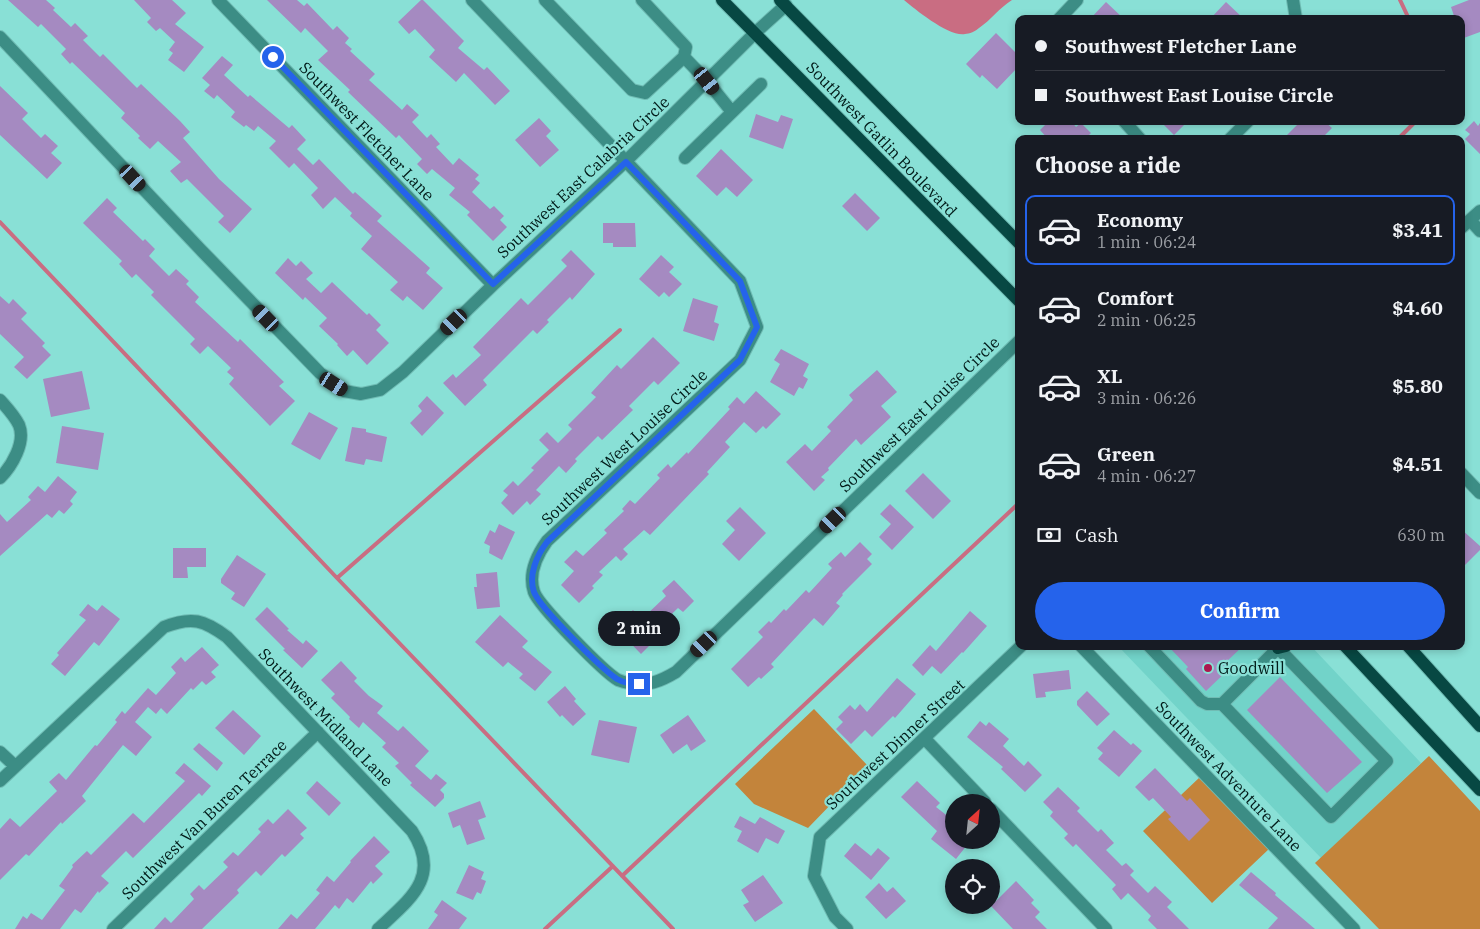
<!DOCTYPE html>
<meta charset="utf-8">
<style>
:root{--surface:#171b24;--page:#242831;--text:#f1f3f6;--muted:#9ea1a6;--line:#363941;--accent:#2563eb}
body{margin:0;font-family:"IBM Plex Serif",serif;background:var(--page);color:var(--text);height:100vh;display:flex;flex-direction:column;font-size:19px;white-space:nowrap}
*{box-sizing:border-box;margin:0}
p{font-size:16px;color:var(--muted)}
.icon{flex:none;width:28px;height:28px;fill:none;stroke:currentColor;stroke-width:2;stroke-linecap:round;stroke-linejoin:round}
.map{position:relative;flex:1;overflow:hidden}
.side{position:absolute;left:1015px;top:135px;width:450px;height:515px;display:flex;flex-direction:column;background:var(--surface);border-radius:10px;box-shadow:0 2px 8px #0003}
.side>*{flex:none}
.top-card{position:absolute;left:1015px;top:15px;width:450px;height:110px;border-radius:10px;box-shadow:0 2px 8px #0003;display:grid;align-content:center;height:110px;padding:0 20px;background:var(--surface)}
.needle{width:32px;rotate:27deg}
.tools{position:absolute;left:945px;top:794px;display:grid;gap:10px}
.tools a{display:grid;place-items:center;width:55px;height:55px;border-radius:50%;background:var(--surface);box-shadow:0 2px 8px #0003;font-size:25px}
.end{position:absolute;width:22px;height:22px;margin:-11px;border:6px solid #2563eb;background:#fff;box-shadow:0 0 0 2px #fff}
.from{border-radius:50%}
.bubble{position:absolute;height:35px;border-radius:18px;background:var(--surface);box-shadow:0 2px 8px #0003;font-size:16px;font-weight:700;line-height:35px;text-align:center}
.car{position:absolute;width:15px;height:30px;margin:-15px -8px;border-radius:6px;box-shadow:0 0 4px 1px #0007;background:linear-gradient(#222 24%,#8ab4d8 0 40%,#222 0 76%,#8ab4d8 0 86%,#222 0)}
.top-card b{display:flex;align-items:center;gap:18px;height:48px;font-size:19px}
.top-card b+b{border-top:1px solid var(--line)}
.top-card i{width:12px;height:12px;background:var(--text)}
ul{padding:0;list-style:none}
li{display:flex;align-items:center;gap:15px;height:70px;margin:0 10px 8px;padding:0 10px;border:2px solid transparent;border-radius:10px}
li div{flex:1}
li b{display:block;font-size:19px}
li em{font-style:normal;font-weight:700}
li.active{border-color:var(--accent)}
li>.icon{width:45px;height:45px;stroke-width:1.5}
h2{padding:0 20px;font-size:22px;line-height:60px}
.pay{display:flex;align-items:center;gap:12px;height:55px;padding:0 20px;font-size:19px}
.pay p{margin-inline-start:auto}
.primary-button{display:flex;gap:10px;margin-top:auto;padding:10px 20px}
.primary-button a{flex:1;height:58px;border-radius:30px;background:var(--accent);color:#fff;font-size:20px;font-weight:700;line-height:58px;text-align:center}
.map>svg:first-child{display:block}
.built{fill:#72d3c9}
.forest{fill:#c3843b}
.water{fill:#c96d82}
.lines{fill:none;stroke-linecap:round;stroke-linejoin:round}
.stream{stroke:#c96d82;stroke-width:4}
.building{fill:#a58ac1}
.minor-casing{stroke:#70bcb4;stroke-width:14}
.major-casing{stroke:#70bcb4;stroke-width:14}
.minor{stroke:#3c8d85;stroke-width:12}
.major{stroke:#074843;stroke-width:12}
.route{stroke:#2563eb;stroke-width:6}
.poi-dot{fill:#ab194e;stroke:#89e0d6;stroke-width:2}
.labels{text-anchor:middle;stroke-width:4.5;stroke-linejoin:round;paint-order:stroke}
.street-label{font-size:16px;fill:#001a18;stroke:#89e0d6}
.poi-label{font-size:16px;fill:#001a18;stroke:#89e0d6;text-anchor:start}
</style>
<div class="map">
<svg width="1480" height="929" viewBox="0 0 1480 929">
<rect width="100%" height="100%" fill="#89e0d6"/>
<path class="built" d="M1118 646H1311L1421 763 1321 858Z"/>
<path class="forest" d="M814 709 868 766 808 828 754 804 735 784Z
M1429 756 1480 811V929H1379L1315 863Z
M1200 777 1270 848 1212 903 1143 831Z"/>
<path class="water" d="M904 0H1012C999 8 991 20 979 28 976 31 969 34 965 34 949 37 916 10 904 0Z"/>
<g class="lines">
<path class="stream" d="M1400 0 1409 19
M1398 139 1416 121
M0 222 337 578 673 929
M337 578 620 330
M622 876 1019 503
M545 929 613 866"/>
</g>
<path class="building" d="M8 0H46L55 8 53 10 71 27 75 23 88 36 83 40 100 57 103 54 137 88 141 84 180 121 190 132 183 138 219 179 252 209 230 233 218 222 224 216 187 179 181 183 170 171 181 162 158 141 150 149 138 138 140 136 121 118 125 113 72 62 70 64 61 54 66 49 41 24 38 27Z
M134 0H172L186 13 175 24 204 47 184 72 168 60 173 53 169 50 175 42 160 28 156 31 147 22 151 18Z
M267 0H297L304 6 307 3 333 30 337 26 349 38 345 43 352 49 350 51 375 74 369 80 402 110 407 104 419 115 412 122 427 138 431 134 440 144 436 147 453 165 459 158 479 175 475 179 480 183 472 192 490 209 494 206 504 216 500 220 507 227 493 241 467 215 470 212 449 195 455 188 432 169 427 174 417 164 422 159 399 135 396 138 348 92 350 90 318 60 328 51 305 28 301 33Z
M421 0H423L464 41 458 48 484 70 487 67 510 91 495 105 464 73 456 82 429 57 435 50 415 29 409 34 398 22Z
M1469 0H1480V32L1461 39V19H1455L1451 7Z
M1106 2 1124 19H1090Z
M1226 2 1244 19H1210Z
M996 33 1019 56V66L997 89 982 75 980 78 966 64Z
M222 56 233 65 224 75 248 97 250 95 289 128 292 125 306 140 297 149 313 165 319 159 353 194 355 192 382 216 377 221 430 268 426 273 443 288 423 310 407 296 403 301 390 290 398 282 361 249 372 236 350 216 352 213 335 197 323 209 311 195 318 188 294 163 289 168 269 148 276 141 258 126 254 131 246 125 244 127 231 117 235 112 217 95 214 99 204 91 210 85 202 78Z
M0 86 28 113 22 119 41 138 45 134 58 146 51 153 62 163 47 179 0 135Z
M756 114 778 122 781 115 793 119 783 149 749 137Z
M539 118 551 131 546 136 559 150 540 167 515 140Z
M1049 121H1071L1076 127 1081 123 1091 133 1085 139H1048L1040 130Z
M1160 121H1188L1174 135Z
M1301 121H1324L1332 128 1321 139H1283Z
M1474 121 1478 126 1480 123V154L1465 139 1470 134 1465 130Z
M721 149 753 180 737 197 726 187 717 196 696 176Z
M855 193 880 218 867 231 842 206Z
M107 198 117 208 113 212 143 241 145 239 155 249 149 256 169 276 176 269 189 281 186 284 199 297 195 302 238 342 240 339 284 382 279 386 295 401 270 426 229 384 234 378 227 372 231 368 208 346 200 354 190 344 195 339 151 295 154 292 136 274 132 278 119 264 122 261 83 223Z
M603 223H635L636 247H613V243H603Z
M571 250 595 274 572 300 570 297 547 320 549 322 537 334 533 330 483 380 487 385 465 406 443 383 453 374 456 378 481 355 473 347 521 298 528 305 567 266 561 260Z
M661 255 674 267 669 272 682 284 669 297 664 292 659 297 639 279Z
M288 258 296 266 301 261 313 273 306 279 321 293 332 282 367 315 369 313 381 325 376 330 389 343 367 365 353 350 347 356 337 345 338 344 319 326 327 318 305 297 303 300 275 273Z
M0 296 9 304 13 299 27 313 21 319 45 343 42 346 51 355 27 379 14 367 24 357 0 334Z
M693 298 718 306 714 322 719 324 714 341 683 331Z
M653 337 680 363 658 385 654 381 629 406 633 410 602 440 598 436 575 459 577 461 566 473 559 466 536 490 541 494 530 505 527 501 513 515 501 503 508 495 503 491 513 481 518 486 534 470 531 468 549 450 539 440 547 432 558 443 572 429 568 425 596 397 591 393 617 365 621 369Z
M781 349 809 364 803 376 808 379 803 389 799 387 794 396 770 382 780 364 774 360Z
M877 370 897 392 881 406 891 417 861 445 856 439 828 468 829 470 821 477 825 480 814 491 786 462 805 444 812 451 831 431 827 427 853 400 849 395Z
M82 371 90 409 51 417 43 379Z
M756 391 781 414 766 429 763 426 756 433 744 422 725 442 730 447 707 472 709 474 650 535 644 530 623 549 628 554 621 561 616 556 599 572 603 575 592 586 594 588 579 603 561 585 574 571 564 562 576 550 583 556 607 533 604 530 624 511 622 509 630 500 635 504 660 478 657 475 668 464 671 468 687 452 688 454 730 409 728 407 737 397 744 404Z
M427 396 444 413 422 436 410 423 422 411 418 406Z
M309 412 338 428 320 460 291 444Z
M62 426 104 433 98 470 56 463Z
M352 427 366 429V432L387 437 382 462 366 459 364 465 345 461Z
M923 473 951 501 933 519 905 491Z
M58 476 77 492 70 501 73 504 64 514 59 510 52 518 47 514 0 556V514L7 522 31 500 28 497 38 486 45 492Z
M890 504 914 527 892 550 879 537 891 524 880 514Z
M740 507 766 533 739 561 722 544 735 530 726 521Z
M499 524 515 532 502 560 489 553 490 546 484 543 490 530 495 533Z
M1461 529 1480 546V550L1461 569Z
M860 542 872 554 867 559 872 564 842 594 843 595 836 603 840 606 823 626 814 618 771 664 774 667 761 679 759 677 748 687 731 669 763 637 758 632 769 621 771 623 784 609 786 611 806 590 809 593 832 568 828 564 841 552 845 557Z
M173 548H206V567H187L188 578H173Z
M237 555 266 574 244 607 231 599 235 593 221 583V579Z
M497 572 500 607 477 609 474 587H477L476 574Z
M674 580 694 601 683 612 678 608 654 631 659 636 641 654 615 627 633 610 642 619 666 596 662 591Z
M88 604 97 611 102 605 120 619 99 646 94 642 65 676 51 664 59 655 57 653 86 620 79 615Z
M267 607 289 629 287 630 303 644 306 640 318 651 302 668 283 650 285 649 255 619Z
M970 611 987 626 963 653 962 652 941 674 932 666 923 676 912 665 930 645 936 651Z
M500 615 528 641 522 647 552 672 535 691 519 678 523 674 508 662 503 667 475 642Z
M1168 646H1243L1224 664 1229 669 1206 691 1186 669 1188 667Z
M202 647 219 665 211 672 216 677 206 685 202 681 193 690 191 688 167 714 161 708 156 714 148 707 135 722 152 737 136 756 123 745 82 796 86 801 62 824 61 822 29 856 26 854 0 880V829L10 818 20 827 57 791 49 782 59 773 66 780 95 745 97 746 117 722 115 720 122 711 125 714 148 688 156 695 176 673 171 667 181 657 185 662Z
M341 661 357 678 354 681 369 696 383 706 377 713 398 731 403 726 429 751 415 766 431 780 436 774 447 783 440 790 444 794V798L435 807 410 785 412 783 395 766 399 763 382 747 386 743 363 722 359 728 349 719 350 717 331 698 335 694 321 680Z
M1069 670 1071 689 1045 692 1046 697 1036 698 1033 674Z
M1280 677 1362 762 1327 793 1247 710Z
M897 678 916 694 895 718 893 716 872 737 865 730 851 744 836 729 843 722 838 717 850 705 855 710 860 704 867 712Z
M565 686 576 699 574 701 586 714 573 726 562 715 560 717 547 702Z
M1087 691 1110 714 1097 726 1077 705V701Z
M233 710 261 736 244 755 215 728Z
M688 715 706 741 691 751 687 744 673 754 660 735Z
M599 720 637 727 629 763 591 755Z
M980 721 986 726 989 722 1009 739 1003 746 1024 766 1028 761 1042 775 1025 792 1001 769 1003 767 967 737Z
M1114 730 1131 745 1133 743 1142 751 1119 777 1098 759 1103 753 1097 748Z
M199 743 223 763 217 771 193 749Z
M184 763 211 786 202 796 199 793 133 858 126 851 101 876 109 883 99 893 98 891 81 913 75 909 60 929H15L23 916 27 919 31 913 42 920 65 890 59 886 73 867 72 865 87 851 91 855 133 813 144 823 185 781 175 773Z
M1155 768 1187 801 1190 798 1210 820 1189 841 1168 819 1171 817 1153 798 1149 801 1135 787Z
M317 781 341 803 329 816 306 793Z
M917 781 940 803 936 807 954 821V840H971L956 859 931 839 937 831 901 797Z
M1058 787 1080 808 1077 811 1098 832 1101 829 1114 843 1106 850 1122 866 1126 863 1134 871 1130 875 1148 893 1155 886 1172 902 1167 907 1189 929H1157L1148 920 1151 916 1128 893 1121 900 1112 889 1116 885 1076 844 1073 847 1064 838 1068 834 1050 816 1053 812 1043 802Z
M480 801 486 817 478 820 485 839 467 845 460 825 453 828 448 813Z
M288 809 307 828 300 834 304 838 285 857 282 854 261 876 256 871 237 890 239 893 202 929H154L165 917 171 923 194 899 190 894 199 885 204 890 228 867 223 862 233 852 238 856 261 832 258 829 268 819 273 824Z
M740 816 755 824 760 817 785 831 778 844 766 838 758 853 737 841 742 831 734 827Z
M374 836 390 852 375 866 383 874 373 884 371 881 353 903 347 898 339 909 335 905 315 929H278L291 914 297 919 320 893 316 890 327 876 334 882 351 862 350 861Z
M855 843 871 856 878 848 890 858 871 880 844 856Z
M469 865 484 872 481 879 486 881 481 894 477 892 473 900 456 893Z
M1251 872 1276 893 1275 895 1315 929H1268L1278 918 1239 885Z
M763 875 783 903 755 922 743 905 749 902 741 890Z
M1016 881 1034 900 1031 903 1040 912 1035 917 1047 929H1013L991 906Z
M879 883 887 892 893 887 906 901 886 919 865 897Z
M442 900 467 918 459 929H428L438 915 434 912Z"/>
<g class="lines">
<g class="minor-casing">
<path id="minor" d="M218 0 493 285
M472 0 740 281 757 327 740 360 547 541C537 555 528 574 534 592 539 606 604 672 618 680 621 681 626 683 629 683 647 687 661 681 676 672L1019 341
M545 0 632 90 645 93 684 57 686 47 642 0
M1293 0 1296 19
M1059 19 1077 0
M0 37 200 249 320 373 344 391 361 394 380 390 403 372 493 285 626 161 755 33 786 5
M684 57 707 81 732 112
M1124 121 1140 139
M1230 139 1248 121
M685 158 761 84
M1470 220 1480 231
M1461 228 1480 211
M0 400C7 408 14 415 19 425 26 442 12 466 0 478
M1461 473 1480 493
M1081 646 1354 929
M1149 646 1201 701 1207 704H1222
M1277 646 1278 648 1387 761 1331 817 1222 704 1278 648
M925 739 985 802
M0 752 15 766
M0 781 164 627C192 616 204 620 227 637L412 831C442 877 410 899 378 929
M991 809 1106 929
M113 929 318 732
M847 929 835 917 814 876 820 837 1021 646"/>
</g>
<g class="major-casing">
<path id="major" d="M722 0 1019 301
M780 0 1019 243
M1345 646 1480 790
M1408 646 1480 726
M1278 648 1286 646"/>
</g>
<use href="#minor" class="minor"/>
<use href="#major" class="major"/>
</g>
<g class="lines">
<path class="route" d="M273 57 493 284 626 162 740 281 757 327 740 360 547 542C537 555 528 575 534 592 540 608 602 669 617 679 624 683 632 684 639 684"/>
</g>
<circle class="poi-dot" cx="1208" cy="668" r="5"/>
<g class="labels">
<g class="street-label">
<text transform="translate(367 131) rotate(46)" y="6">Southwest Fletcher Lane</text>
<text transform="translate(882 139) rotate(46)" y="6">Southwest Gatlin Boulevard</text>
<text transform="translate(583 177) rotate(-43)" y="6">Southwest East Calabria Circle</text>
<text transform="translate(919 414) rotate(-44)" y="6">Southwest East Louise Circle</text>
<text transform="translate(624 447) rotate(-43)" y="6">Southwest West Louise Circle</text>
<text transform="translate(326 717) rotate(46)" y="6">Southwest Midland Lane</text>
<text transform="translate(895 744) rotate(-43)" y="6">Southwest Dinner Street</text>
<text transform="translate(1229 776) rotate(46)" y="6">Southwest Adventure Lane</text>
<text transform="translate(204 819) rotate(-44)" y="6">Southwest Van Buren Terrace</text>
</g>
<g class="poi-label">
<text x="1218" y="674">Goodwill</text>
</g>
</g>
</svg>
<div class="tools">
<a><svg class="needle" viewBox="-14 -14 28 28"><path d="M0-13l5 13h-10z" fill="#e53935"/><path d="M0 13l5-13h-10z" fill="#9ea1a6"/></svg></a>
<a><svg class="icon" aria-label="locate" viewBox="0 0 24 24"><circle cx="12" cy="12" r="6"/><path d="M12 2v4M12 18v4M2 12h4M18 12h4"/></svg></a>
</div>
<i class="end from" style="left:273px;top:57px"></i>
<i class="end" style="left:639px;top:684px"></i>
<div class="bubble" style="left:598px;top:611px;width:82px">2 min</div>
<i class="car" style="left:707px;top:81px;rotate:141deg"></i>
<i class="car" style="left:133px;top:178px;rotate:137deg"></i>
<i class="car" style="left:266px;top:318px;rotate:316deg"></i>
<i class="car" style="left:454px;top:322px;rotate:226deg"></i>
<i class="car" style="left:334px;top:384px;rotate:122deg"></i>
<i class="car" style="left:833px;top:520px;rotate:226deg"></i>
<i class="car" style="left:704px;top:644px;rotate:226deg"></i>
<div class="top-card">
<b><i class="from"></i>Southwest Fletcher Lane</b>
<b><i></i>Southwest East Louise Circle</b>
</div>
<section class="side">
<h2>Choose a ride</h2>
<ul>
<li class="active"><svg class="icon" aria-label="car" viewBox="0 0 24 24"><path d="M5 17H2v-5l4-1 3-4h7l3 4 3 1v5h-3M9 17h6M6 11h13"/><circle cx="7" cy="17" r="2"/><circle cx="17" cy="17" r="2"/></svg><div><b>Economy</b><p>1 min · 06:24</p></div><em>$3.41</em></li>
<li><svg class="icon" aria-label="car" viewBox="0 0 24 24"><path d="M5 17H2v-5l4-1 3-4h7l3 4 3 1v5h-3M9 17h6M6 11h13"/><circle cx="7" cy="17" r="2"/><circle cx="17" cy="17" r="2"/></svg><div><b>Comfort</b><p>2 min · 06:25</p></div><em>$4.60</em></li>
<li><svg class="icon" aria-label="car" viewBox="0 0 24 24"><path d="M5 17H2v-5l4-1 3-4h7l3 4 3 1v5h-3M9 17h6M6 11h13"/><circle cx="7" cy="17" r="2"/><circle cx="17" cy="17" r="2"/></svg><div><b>XL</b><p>3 min · 06:26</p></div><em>$5.80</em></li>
<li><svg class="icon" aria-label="car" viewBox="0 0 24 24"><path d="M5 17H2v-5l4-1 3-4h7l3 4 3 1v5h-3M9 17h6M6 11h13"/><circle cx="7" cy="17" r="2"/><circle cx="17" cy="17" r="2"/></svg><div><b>Green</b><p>4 min · 06:27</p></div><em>$4.51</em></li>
</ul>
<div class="pay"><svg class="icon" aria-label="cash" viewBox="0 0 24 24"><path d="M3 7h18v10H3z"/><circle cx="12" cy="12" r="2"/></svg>Cash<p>630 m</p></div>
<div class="primary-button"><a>Confirm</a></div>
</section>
</div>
